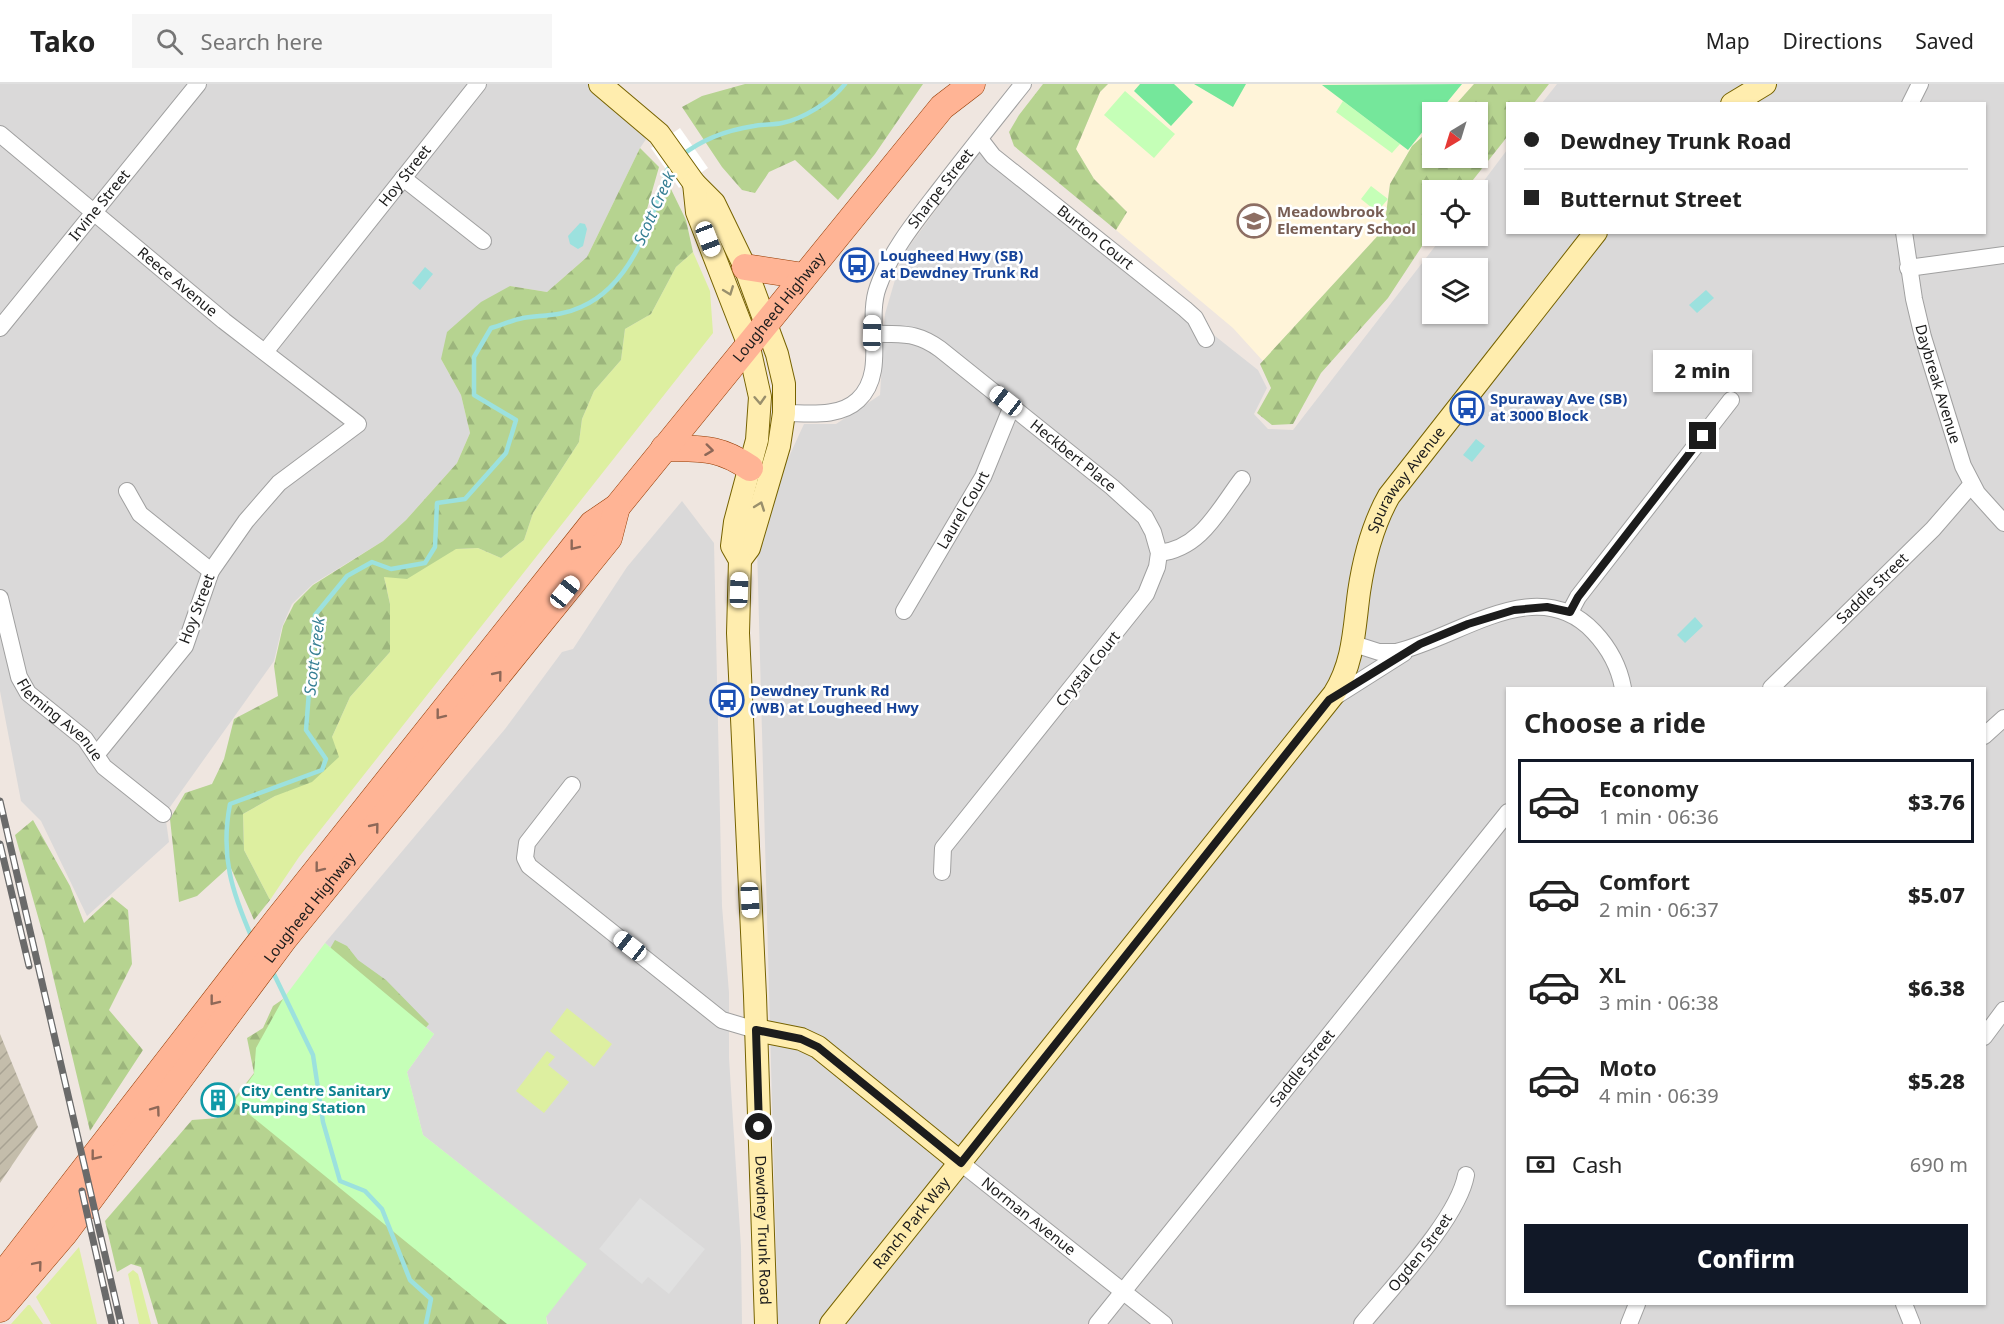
<!DOCTYPE html>
<meta charset="utf-8">
<style>
:root{--surface:#fff;--page:#f6f6f6;--text:#222;--muted:#767676;--line:#e0e0e0;--accent:#111827}
body{margin:0;font-family:"Noto Sans",sans-serif;background:var(--page);color:var(--text);height:100vh;display:flex;flex-direction:column;font-size:22px;white-space:nowrap}
*{box-sizing:border-box;margin:0}
p{font-size:20px;color:var(--muted)}
.icon{flex:none;width:33px;height:33px;fill:none;stroke:currentColor;stroke-width:2;stroke-linecap:round;stroke-linejoin:round}
.map{position:relative;flex:1;overflow:hidden}
.side{position:absolute;left:1506px;top:603px;width:480px;height:618px;display:flex;flex-direction:column;background:var(--surface);border-radius:0px;box-shadow:0 2px 4px #0004}
.side>*{flex:none}
.hud{position:absolute;left:1506px;top:18px;width:480px;height:132px;border-radius:0px;box-shadow:0 2px 4px #0004;display:grid;align-content:center;height:132px;padding:0 18px;background:var(--surface)}
.needle{width:39px;rotate:218deg}
.controls{position:absolute;left:1422px;top:18px;display:grid;gap:12px}
.controls a{display:grid;place-items:center;width:66px;height:66px;border-radius:0px;background:var(--surface);box-shadow:0 2px 4px #0004;font-size:30px}
.end{position:absolute;width:27px;height:27px;margin:-14px;border:8px solid #1c1c1c;background:#fff;box-shadow:0 0 0 3px #fff}
.from{border-radius:50%}
.bubble{position:absolute;height:42px;border-radius:0px;background:var(--surface);box-shadow:0 2px 4px #0004;font-size:20px;font-weight:800;line-height:42px;text-align:center}
.car{position:absolute;width:18px;height:36px;margin:-18px -9px;border-radius:8px;box-shadow:0 0 4px 2px #0007;background:linear-gradient(#fff 24%,#345 0 40%,#fff 0 76%,#345 0 86%,#fff 0)}
.hud b{display:flex;align-items:center;gap:21px;height:57px;font-size:22px}
.hud b+b{border-top:2px solid var(--line)}
.hud i{width:15px;height:15px;background:var(--text)}
ul{padding:0;list-style:none}
li{display:flex;align-items:center;gap:18px;height:84px;margin:0 12px 9px;padding:0 6px;border:3px solid transparent;border-radius:0px}
li div{flex:1}
li b{display:block;font-size:22px}
li em{font-style:normal;font-weight:800}
li.on{border-color:var(--accent)}
li>.icon{width:54px;height:54px;stroke-width:1.5}
h2{padding:0 18px;font-size:27px;line-height:72px}
.pay{display:flex;align-items:center;gap:15px;height:66px;padding:0 18px;font-size:22px}
.pay p{margin-inline-start:auto}
.action{display:flex;gap:12px;margin-top:auto;padding:12px 18px}
.action a{flex:1;height:69px;border-radius:0px;background:var(--accent);color:#fff;font-size:24px;font-weight:800;line-height:69px;text-align:center}
header{display:flex;align-items:center;gap:36px;box-sizing:border-box;height:84px;padding:0 30px;background:var(--surface);border-bottom:2px solid var(--line)}
header strong{font-size:28px}
nav{display:flex;gap:33px;margin-inline-start:auto;font-size:21px}
.search{width:420px;height:54px;background:var(--page);display:flex;align-items:center;gap:15px;box-sizing:border-box;padding:0 21px;border-radius:0px;color:var(--muted);font-size:22px}
.map>svg:first-child{display:block}
.residential{fill:#dad9d9;fill-rule:evenodd}
.education{fill:#fff4d9}
.construction{fill:url(#construction-furrows)}
.grass{fill:#ddefa0}
.forest{fill:url(#forest-firs)}
.park{fill:#c5ffb7}
.pitch{fill:#75e79b}
.parking{fill:#e0e0e0}
.water{fill:#9ce1de}
.pier{fill:#fff}
.lines{fill:none;stroke-linecap:round;stroke-linejoin:round}
.stream{stroke:#9ce1de;stroke-width:4.5}
.street-casing{stroke:#a0a0a0;stroke-width:18}
.secondary-casing{stroke:#766200;stroke-width:24}
.primary-casing{stroke:#943a00;stroke-width:27}
.street{stroke:#fff;stroke-width:16}
.secondary{stroke:#ffedae;stroke-width:22}
.primary{stroke:#ffb495;stroke-width:26}
.rail-casing{stroke:#6a6a6a;stroke-width:7}
.rail{stroke:#fff;stroke-width:4.5;stroke-dasharray:14;stroke-linecap:butt}
.oneway{stroke:#998f6c}
.oneway2{stroke:#8e6858}
.route{stroke:#1c1c1c;stroke-width:8}
.labels{text-anchor:middle;stroke-width:5;stroke-linejoin:round;paint-order:stroke}
.street-label{font-size:15px;fill:#1c1c1c;stroke:#fff}
.education-label{font-size:15px;font-weight:bold;fill:#785e54;stroke:#fff;text-anchor:start}
.transit-label{font-size:15px;font-weight:bold;fill:#164399;stroke:#fff;text-anchor:start}
.culture-label{font-size:15px;font-weight:bold;fill:#0d838f;stroke:#fff;text-anchor:start}
.water-label{font-size:16px;font-style:italic;fill:#367f94;stroke:#fff}
</style>
<header>
<strong>Tako</strong>
<div class="search"><svg class="icon" aria-label="search" viewBox="0 0 24 24"><circle cx="10" cy="10" r="6"/><path d="M15 15l6 6"/></svg>Search here</div>
<nav><a>Map</a><a>Directions</a><a>Saved</a></nav>
</header>
<div class="map">
<svg width="2004" height="1240" viewBox="0 0 2004 1240">
<defs>
<pattern id="construction-furrows" width="10" height="10" patternUnits="userSpaceOnUse" patternTransform="scale(1.5)"><rect width="10" height="10" fill="#c4bdab"/><path d="M-1 1l2-2M0 10L10 0M9 11l2-2" fill="none" stroke="#a8a293"/></pattern>
<pattern id="forest-firs" width="22" height="20" patternUnits="userSpaceOnUse" patternTransform="scale(1.5)"><rect width="22" height="20" fill="#b6d390"/><path d="M5 1l3.5 6h-7zM16 11l3.5 6h-7z" fill="#9cb57c"/></pattern>
</defs>
<rect width="100%" height="100%" fill="#efe6e0"/>
<path class="residential" d="M0 0H598L653 45 640 64 587 173 547 208 510 202 441 275 461 311 470 349 457 379 406 436 383 457 313 500 292 520 282 543 274 577 165 730 169 758 87 832 41 737 21 717 0 607Z
M1557 0H2004V1240H778L757 463 781 390 804 340H836L880 311 885 230 902 172 980 66 1258 286 1267 304 1254 330 1268 345 1293 346 1443 152H1478L1477 106 1507 66 1508 148H1984V20L1542 19ZM1432 184H1478V230H1432ZM1508 604H1984V1220H1508Z
M682 417 714 459 722 822 729 909V974L741 1163 742 1240H548L546 1232 586 1180 423 1051 407 988 434 950 325 859 505 645 562 568 573 565 627 483Z"/>
<path class="education" d="M1108 0H1474L1449 28H1432V44L1412 62 1390 100 1384 145 1263 277 1233 244 1116 146 1127 128 1094 95 1076 65 1100 8Z"/>
<path class="construction" d="M0 950 38 1043 0 1099Z"/>
<path class="grass" d="M693 168 710 207 713 249 299 773 270 816 244 766 243 730 275 712 332 653 350 613 390 568V520L384 493 455 465 478 464 501 474 524 456 533 429 579 358 582 335 594 307 621 276 625 245 651 230 676 183Z
M567 924 612 960 594 983 550 947Z
M547 967 555 973 548 981 569 998 544 1029 516 1007Z
M79 1163 97 1240H51L36 1213Z
M133 1186 138 1190 151 1240H139L128 1190Z
M30 1221 43 1240H11L28 1221Z"/>
<path class="forest" d="M745 0H923L875 70 838 116 795 76 769 88 755 109 742 106 722 83 682 23 702 12Z
M1043 0H1108L1100 8 1076 65 1094 95 1127 128 1116 146 1014 62 1009 48 1019 31Z
M1474 0H1549L1534 19 1508 20 1507 53 1465 106H1432V147L1388 214 1321 289 1293 340 1272 341 1257 329 1271 304 1260 280 1384 145 1390 100 1412 62 1432 44V74H1478V28H1449Z
M640 64 659 83 645 132 669 101 686 136 693 168 676 183 651 230 625 245 621 276 594 307 582 335 579 358 533 429 524 456 501 474 478 464 456 465 407 495 384 493 390 520V568L350 613 332 653 339 673 312 698 275 712 243 730 244 766 270 816 254 836 230 782 197 812 179 818 170 735 185 709 212 700 224 675 234 635 278 612 274 582 283 542 294 520 313 501 383 457 406 436 457 379 470 349 461 311 441 275 447 248 481 218 510 202 547 208 587 173Z
M33 736 70 802 84 839 112 813 128 826 132 880 109 926 143 966 90 1047 44 854 15 751Z
M335 856 347 862 358 876 386 896 429 940 419 952 317 887Z
M302 902 531 1240H158L141 1183 131 1180 117 1188 105 1137 192 1036 219 1034 254 989 247 954 263 944 273 922Z"/>
<path class="park" d="M1125 7 1175 50 1154 74 1104 31Z
M1343 17 1400 60 1392 69 1336 28Z
M1371 102 1388 115 1377 128 1361 115Z
M325 859 434 950 407 988 423 1051 587 1180 546 1233 547 1240H507L234 1018 254 990 256 964 283 915Z"/>
<path class="pitch" d="M1140 0H1174L1193 18 1171 42 1134 7Z
M1194 0H1246L1233 23Z
M1462 0 1439 28H1432V36L1408 66 1322 1Z"/>
<path class="parking" d="M640 1114 705 1165 669 1210 648 1193 642 1200 599 1165Z"/>
<path class="water" d="M580 139 585 140 587 145 583 162 578 165 570 160 568 152Z
M425 183 433 190 420 206 412 199Z
M1706 206 1714 214 1697 229 1689 221Z
M1476 355 1485 362 1472 378 1463 371Z
M1695 533 1703 542 1685 559 1677 551Z"/>
<path class="pier" d="M680 44 708 84 679 104 651 64Z"/>
<g class="lines">
<path class="stream" d="M681 72C701 56 728 46 754 42 763 40 773 41 782 39 803 35 832 17 845 0
M252 854C232 808 220 772 230 720L322 686 326 675 306 646 315 531 347 492 372 478 391 485 425 479 435 463 437 419 465 415 506 369 516 336 474 311V273L491 244C502 241 512 236 523 234 543 231 562 232 581 223 632 201 652 136 667 86L673 80
M271 884 313 971 323 1038 340 1097 365 1107 382 1125 410 1196 431 1215 426 1240"/>
<g class="street-casing">
<g id="street">
<path d="M1910 20 1920 0"/>
<path id="s1" d="M0 50 224 237 358 340 279 399 246 437 211 487 185 562 96 671"/>
<path id="s2" d="M980 55 993 72 1185 225 1195 234 1206 255"/>
<path d="M403 94 483 157"/>
<path id="s3" d="M1904 148 1914 215 1923 253 1963 382 1977 409 2004 439"/>
<path d="M1908 184 2004 171"/>
<path id="s4" d="M0 244 198 0"/>
<path id="s5" d="M872 249C901 252 914 246 940 265L1112 403 1145 433 1153 448 1159 469 1157 483 1146 510 943 764 942 788"/>
<path id="s6" d="M265 268 478 0"/>
<path id="s7" d="M784 329C808 329 839 334 858 316 888 288 865 238 878 203 891 166 918 134 941 104 968 69 995 35 1023 0"/>
<path d="M127 407 140 430 211 487"/>
<path d="M1159 469C1201 465 1219 425 1242 395"/>
<path id="s8" d="M0 514 19 593 28 609 85 655 104 683 163 730"/>
<path id="s9" d="M904 527 983 393 1012 322"/>
<path d="M1570 528 1578 513 1731 316"/>
<path d="M1354 560 1379 568H1396C1459 554 1537 487 1594 548 1610 565 1619 582 1623 604"/>
<path id="s10" d="M1771 604 1933 445 1972 400"/>
<path d="M1333 614 1404 569"/>
<path d="M1984 652 2004 634"/>
<path d="M572 701 527 759 525 774 529 782 722 936 756 946"/>
<path d="M1984 953 2004 926"/>
<path id="s11" d="M961 1079 1164 1240"/>
<path d="M1904 1220 1912 1240"/>
<path id="s12" d="M1097 1240 1508 728"/>
<path id="s13" d="M1362 1240C1392 1203 1458 1135 1466 1091"/>
<path d="M1629 1240 1637 1220"/>
</g>
</g>
<g class="secondary-casing">
<g id="secondary">
<path d="M600 0 659 50 694 99 714 119 745 183 777 270 784 300V329L779 362 749 464 740 476"/>
<path d="M1732 20 1765 0"/>
<path id="s14" d="M694 99 697 128 748 259 760 313 757 356 735 438 732 462 740 476 738 549 755 912 766 1240"/>
<path d="M756 946 801 955 818 963 961 1079"/>
<path id="s15" d="M831 1240 1334 610C1354 578 1354 545 1359 508 1364 474 1372 442 1389 412L1596 148"/>
</g>
</g>
<g class="primary-casing">
<g id="primary">
<path d="M745 183 804 192"/>
<path d="M664 364C701 365 718 362 750 384"/>
<path id="s16" d="M0 1194 277 836 592 440 617 423 942 23 972 0"/>
<path id="s17" d="M0 1225 65 1149 285 854 609 454 617 423"/>
</g>
</g>
<use href="#street" class="street"/>
<use href="#secondary" class="secondary"/>
<use href="#primary" class="primary"/>
<g class="rail-casing">
<path id="rail" d="M0 717 121 1240
M0 760 29 882
M82 1107 112 1240"/>
</g>
<use href="#rail" class="rail"/>
</g>
<defs><path id="oneway-chevron" d="M-2-3.5L2.5 0L-2 3.5" fill="none" stroke-width="1.6" stroke-linecap="round" stroke-linejoin="round" transform="scale(1.5)"/></defs>
<g class="oneway">
<use href="#oneway-chevron" transform="translate(729 207) rotate(69)"/>
<use href="#oneway-chevron" transform="translate(760 316) rotate(87)"/>
<use href="#oneway-chevron" transform="translate(760 422) rotate(-70)"/>
</g>
<g class="oneway2">
<use href="#oneway-chevron" transform="translate(709 366) rotate(7)"/>
<use href="#oneway-chevron" transform="translate(574 462) rotate(128)"/>
<use href="#oneway-chevron" transform="translate(498 591) rotate(-51)"/>
<use href="#oneway-chevron" transform="translate(440 631) rotate(128)"/>
<use href="#oneway-chevron" transform="translate(375 743) rotate(-51)"/>
<use href="#oneway-chevron" transform="translate(319 784) rotate(128)"/>
<use href="#oneway-chevron" transform="translate(214 917) rotate(128)"/>
<use href="#oneway-chevron" transform="translate(156 1026) rotate(-54)"/>
<use href="#oneway-chevron" transform="translate(95 1072) rotate(128)"/>
<use href="#oneway-chevron" transform="translate(38 1181) rotate(-50)"/>
</g>
<g class="lines">
<path class="route" d="M759 1043 756 946 801 955 818 963 961 1079 1329 616 1420 560 1468 540 1514 526 1547 523 1570 528 1578 513 1703 352"/>
</g>
<defs>
<g id="school-ring" transform="scale(1.725)"><circle r="9.5" fill="#fff" stroke="#8d6e63" stroke-width="1.5"/><path d="M0-5L7-2L0 1L-7-2ZM-4 1L0 2.5L4 1V4Q0 6-4 4Z" fill="#8d6e63"/></g>
<g id="bus-ring" transform="scale(1.725)"><circle r="9.5" fill="#fff" stroke="#1a4fb4" stroke-width="1.5"/><path d="M-5-6H5V4H4V6H2V4H-2V6H-4V4H-5ZM-3.5-4V0h7V-4ZM-3.5 1.2v1.5H-2V1.2ZM2 1.2v1.5H3.5V1.2Z" fill="#1a4fb4"/></g>
<g id="building-ring" transform="scale(1.725)"><circle r="9.5" fill="#fff" stroke="#0f9aa8" stroke-width="1.5"/><path d="M-4-6H4V6H1V3H-1V6H-4ZM-2.5-4.3h1.7v1.8h-1.7ZM.8-4.3h1.7v1.8H.8ZM-2.5-1h1.7V.8h-1.7ZM.8-1h1.7V.8H.8Z" fill="#0f9aa8"/></g>
</defs>
<g fill-rule="evenodd">
<use href="#school-ring" x="1254" y="137"/>
<use href="#bus-ring" x="857" y="181"/>
<use href="#bus-ring" x="1467" y="324"/>
<use href="#bus-ring" x="727" y="616"/>
<use href="#building-ring" x="218" y="1016"/>
</g>
<g class="labels">
<g class="street-label">
<text dy="5" stroke="none"><textPath href="#s6" startOffset="225">Hoy Street</textPath></text>
<text dy="5" stroke="none"><textPath href="#s7" startOffset="312">Sharpe Street</textPath></text>
<text dy="5" stroke="none"><textPath href="#s4" startOffset="158">Irvine Street</textPath></text>
<text dy="5" stroke="none"><textPath href="#s2" startOffset="152">Burton Court</textPath></text>
<text dy="5" stroke="none"><textPath href="#s1" startOffset="231">Reece Avenue</textPath></text>
<text dy="5" stroke="none"><textPath href="#s16" startOffset="1246">Lougheed Highway</textPath></text>
<text dy="5" stroke="none"><textPath href="#s3" startOffset="156">Daybreak Avenue</textPath></text>
<text dy="5" stroke="none"><textPath href="#s5" startOffset="242">Heckbert Place</textPath></text>
<text dy="5" stroke="none"><textPath href="#s15" startOffset="1036">Spuraway Avenue</textPath></text>
<text dy="5" stroke="none"><textPath href="#s9" startOffset="117">Laurel Court</textPath></text>
<text dy="5" stroke="none"><textPath href="#s10" startOffset="142">Saddle Street</textPath></text>
<text transform="translate(197 525) rotate(-69)" y="5">Hoy Street</text>
<text transform="translate(1088 585) rotate(-51)" y="5">Crystal Court</text>
<text dy="5" stroke="none"><textPath href="#s8" startOffset="141">Fleming Avenue</textPath></text>
<text dy="5" stroke="none"><textPath href="#s17" startOffset="507">Lougheed Highway</textPath></text>
<text dy="5" stroke="none"><textPath href="#s12" startOffset="328">Saddle Street</textPath></text>
<text dy="5" stroke="none"><textPath href="#s11" startOffset="86">Norman Avenue</textPath></text>
<text dy="5" stroke="none"><textPath href="#s15" startOffset="129">Ranch Park Way</textPath></text>
<text dy="5" stroke="none"><textPath href="#s14" startOffset="1064">Dewdney Trunk Road</textPath></text>
<text dy="5" stroke="none"><textPath href="#s13" startOffset="92">Ogden Street</textPath></text>
</g>
<g class="education-label">
<text x="1277" y="133">Meadowbrook<tspan x="1277" dy="17">Elementary School</tspan></text>
</g>
<g class="transit-label">
<text x="880" y="177">Lougheed Hwy (SB)<tspan x="880" dy="17">at Dewdney Trunk Rd</tspan></text>
<text x="1490" y="320">Spuraway Ave (SB)<tspan x="1490" dy="17">at 3000 Block</tspan></text>
<text x="750" y="612">Dewdney Trunk Rd<tspan x="750" dy="17">(WB) at Lougheed Hwy</tspan></text>
</g>
<g class="culture-label">
<text x="241" y="1012">City Centre Sanitary<tspan x="241" dy="17">Pumping Station</tspan></text>
</g>
<g class="water-label">
<text transform="translate(654 124) rotate(-66)" y="6">Scott Creek</text>
<text transform="translate(314 572) rotate(-83)" y="6">Scott Creek</text>
</g>
</g>
</svg>
<div class="controls">
<a><svg class="needle" viewBox="-14 -14 28 28"><path d="M0-13l5 13h-10z" fill="#e53935"/><path d="M0 13l5-13h-10z" fill="#767676"/></svg></a>
<a><svg class="icon" aria-label="locate" viewBox="0 0 24 24"><circle cx="12" cy="12" r="6"/><path d="M12 2v4M12 18v4M2 12h4M18 12h4"/></svg></a>
<a><svg class="icon" aria-label="layers" viewBox="0 0 24 24"><path d="M12 4l9 5-9 5-9-5zM3 14l9 5 9-5"/></svg></a>
</div>
<i class="end from" style="left:759px;top:1043px"></i>
<i class="end" style="left:1703px;top:352px"></i>
<div class="bubble" style="left:1653px;top:266px;width:99px">2 min</div>
<i class="car" style="left:708px;top:155px;rotate:159deg"></i>
<i class="car" style="left:872px;top:249px;rotate:1deg"></i>
<i class="car" style="left:1006px;top:317px;rotate:308deg"></i>
<i class="car" style="left:739px;top:506px;rotate:2deg"></i>
<i class="car" style="left:565px;top:508px;rotate:39deg"></i>
<i class="car" style="left:750px;top:816px;rotate:177deg"></i>
<i class="car" style="left:630px;top:862px;rotate:308deg"></i>
<div class="hud">
<b><i class="from"></i>Dewdney Trunk Road</b>
<b><i></i>Butternut Street</b>
</div>
<section class="side">
<h2>Choose a ride</h2>
<ul>
<li class="on"><svg class="icon" aria-label="car" viewBox="0 0 24 24"><path d="M5 17H2v-5l4-1 3-4h7l3 4 3 1v5h-3M9 17h6M6 11h13"/><circle cx="7" cy="17" r="2"/><circle cx="17" cy="17" r="2"/></svg><div><b>Economy</b><p>1 min · 06:36</p></div><em>$3.76</em></li>
<li><svg class="icon" aria-label="car" viewBox="0 0 24 24"><path d="M5 17H2v-5l4-1 3-4h7l3 4 3 1v5h-3M9 17h6M6 11h13"/><circle cx="7" cy="17" r="2"/><circle cx="17" cy="17" r="2"/></svg><div><b>Comfort</b><p>2 min · 06:37</p></div><em>$5.07</em></li>
<li><svg class="icon" aria-label="car" viewBox="0 0 24 24"><path d="M5 17H2v-5l4-1 3-4h7l3 4 3 1v5h-3M9 17h6M6 11h13"/><circle cx="7" cy="17" r="2"/><circle cx="17" cy="17" r="2"/></svg><div><b>XL</b><p>3 min · 06:38</p></div><em>$6.38</em></li>
<li><svg class="icon" aria-label="car" viewBox="0 0 24 24"><path d="M5 17H2v-5l4-1 3-4h7l3 4 3 1v5h-3M9 17h6M6 11h13"/><circle cx="7" cy="17" r="2"/><circle cx="17" cy="17" r="2"/></svg><div><b>Moto</b><p>4 min · 06:39</p></div><em>$5.28</em></li>
</ul>
<div class="pay"><svg class="icon" aria-label="cash" viewBox="0 0 24 24"><path d="M3 7h18v10H3z"/><circle cx="12" cy="12" r="2"/></svg>Cash<p>690 m</p></div>
<div class="action"><a>Confirm</a></div>
</section>
</div>
